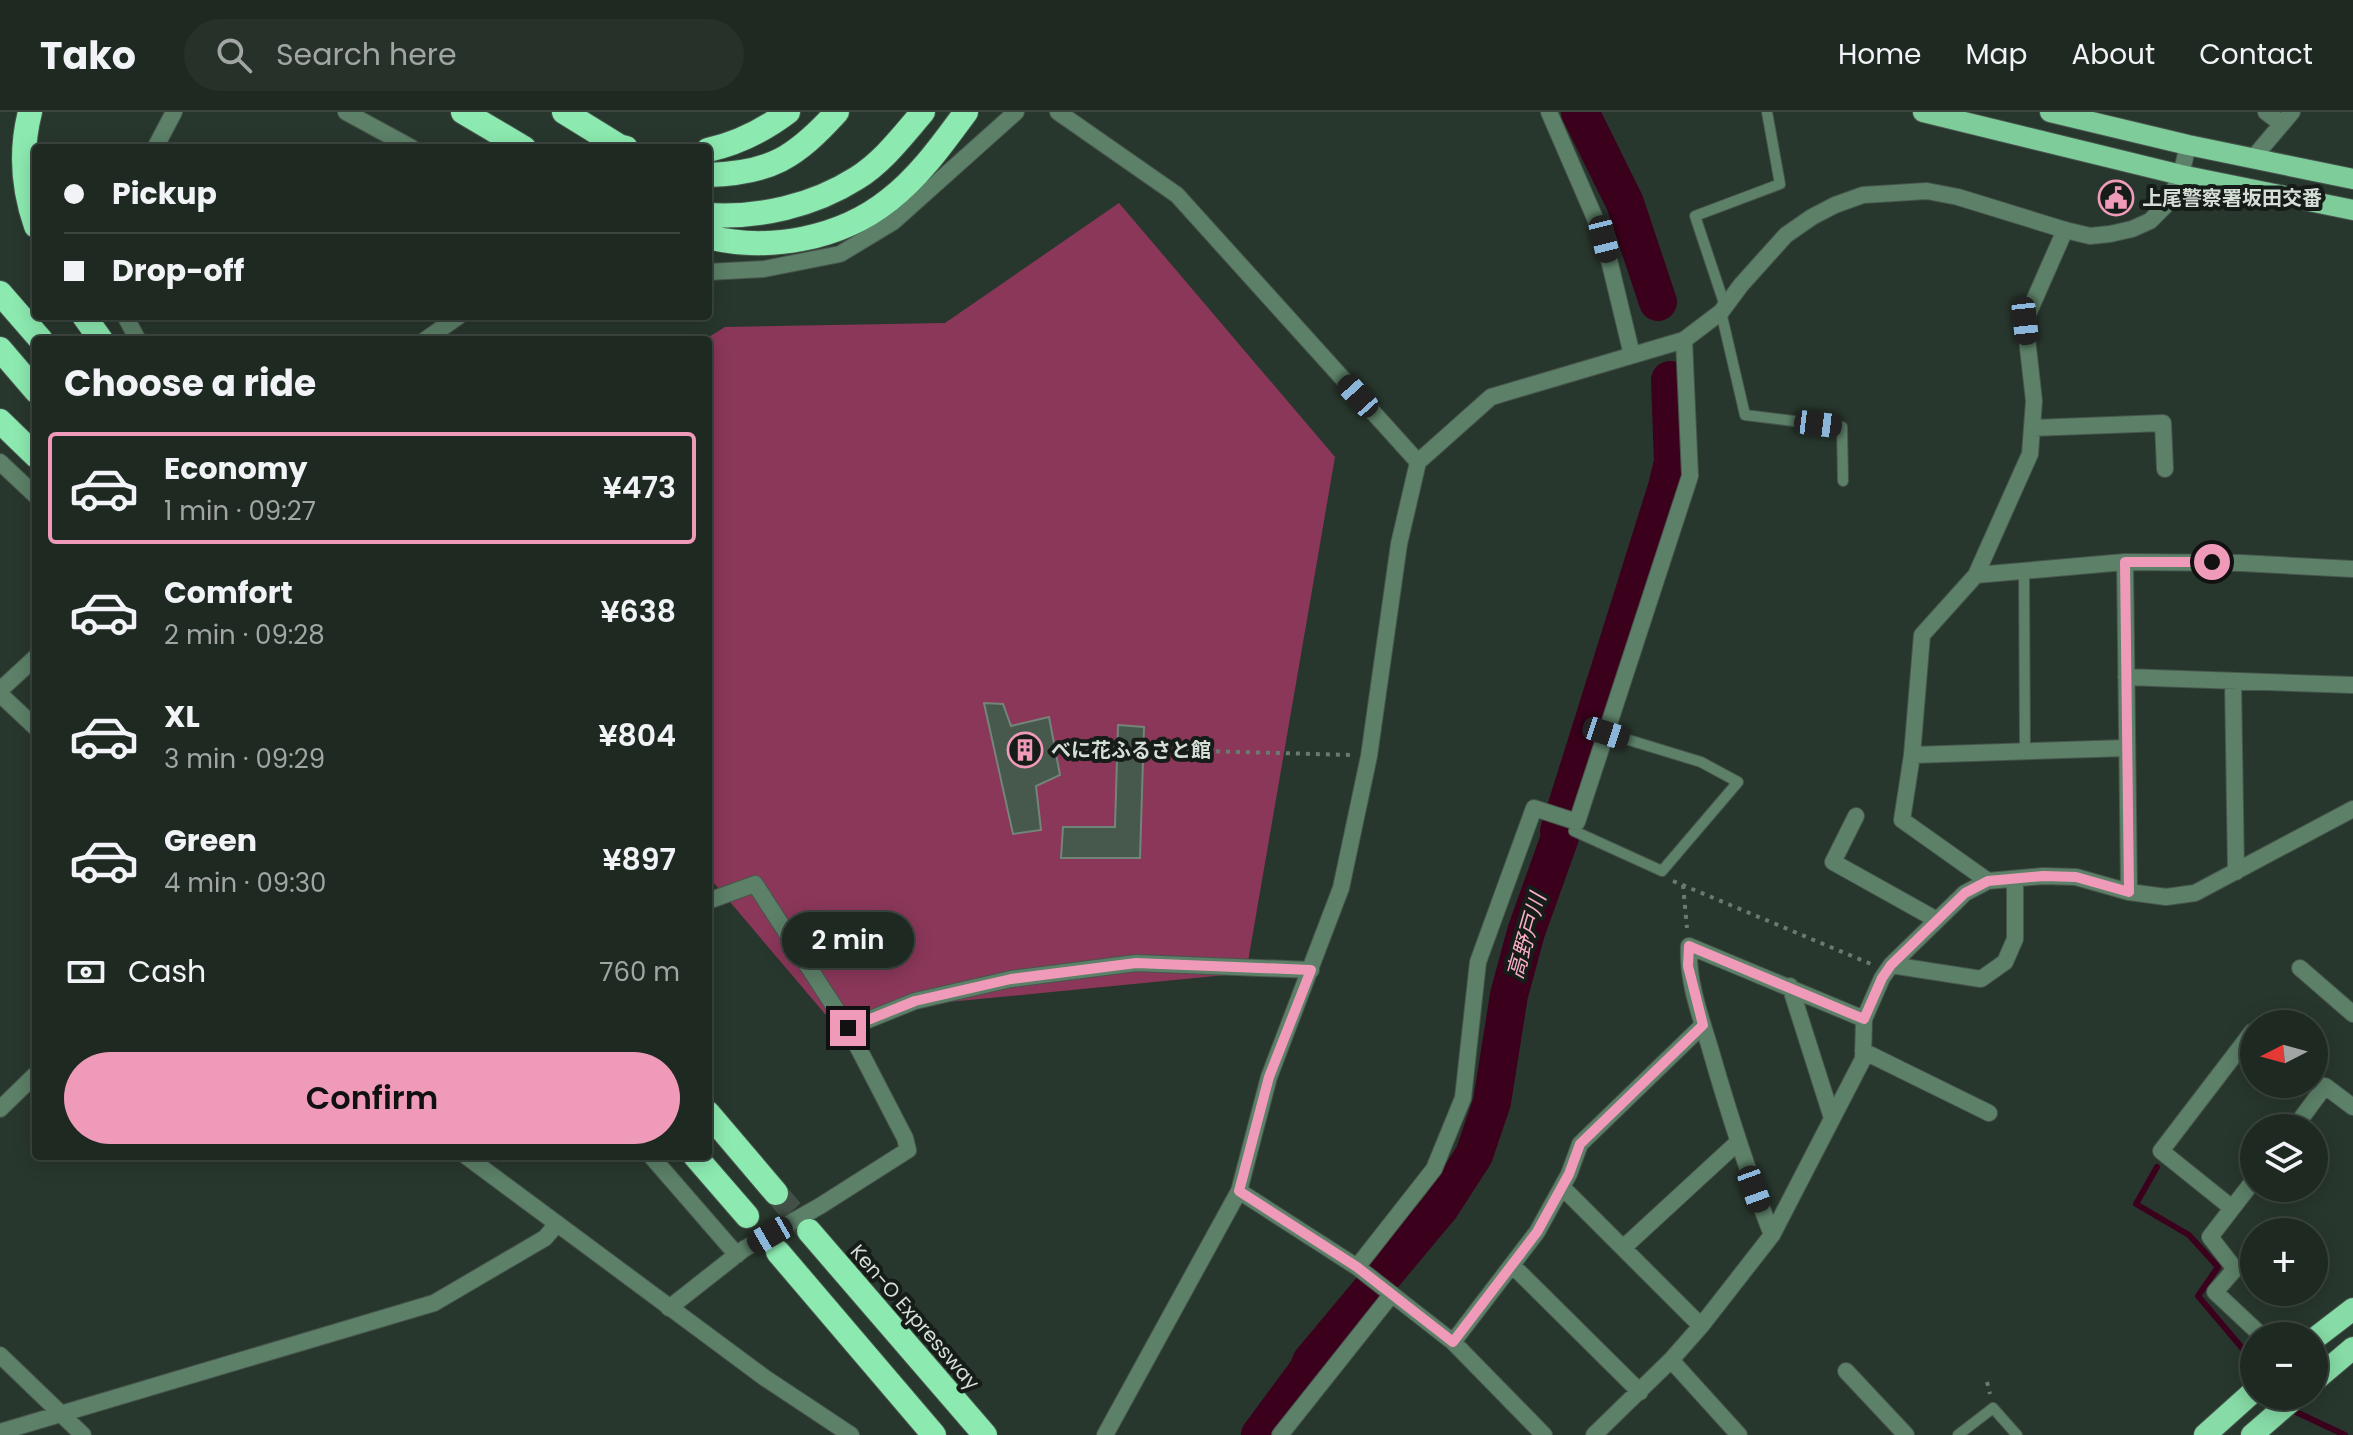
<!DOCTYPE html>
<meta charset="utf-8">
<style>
:root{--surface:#1e2922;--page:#26312a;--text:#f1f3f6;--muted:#a1a6a5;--line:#3c4540;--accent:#ef9ab8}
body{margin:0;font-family:Poppins,"Noto Sans JP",sans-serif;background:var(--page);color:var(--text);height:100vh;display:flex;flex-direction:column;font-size:30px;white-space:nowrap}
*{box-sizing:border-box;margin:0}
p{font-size:26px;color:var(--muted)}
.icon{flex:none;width:44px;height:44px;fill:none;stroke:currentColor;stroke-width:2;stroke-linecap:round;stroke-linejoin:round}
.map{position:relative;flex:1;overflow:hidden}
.details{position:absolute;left:32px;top:224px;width:680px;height:824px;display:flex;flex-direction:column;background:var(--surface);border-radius:8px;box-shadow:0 4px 20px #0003,0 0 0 2px var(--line)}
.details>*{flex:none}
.top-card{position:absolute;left:32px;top:32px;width:680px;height:176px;border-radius:8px;box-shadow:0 4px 20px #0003,0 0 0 2px var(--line);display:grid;align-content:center;height:176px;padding:0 32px;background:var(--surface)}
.needle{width:52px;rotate:264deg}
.fabs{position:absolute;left:2240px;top:898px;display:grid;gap:16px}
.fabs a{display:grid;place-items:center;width:88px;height:88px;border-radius:50%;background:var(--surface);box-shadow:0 4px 20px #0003,0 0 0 2px var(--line);font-size:40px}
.end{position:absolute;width:36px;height:36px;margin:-18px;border:10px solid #ef9ab8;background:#111;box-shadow:0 0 0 4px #111}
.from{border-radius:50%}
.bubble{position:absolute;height:56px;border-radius:28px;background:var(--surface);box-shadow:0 4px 20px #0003,0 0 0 2px var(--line);font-size:26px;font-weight:600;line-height:56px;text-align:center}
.car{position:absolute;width:24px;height:48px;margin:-24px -12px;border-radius:10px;box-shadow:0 0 6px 2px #0007;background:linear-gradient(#222 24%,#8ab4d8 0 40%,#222 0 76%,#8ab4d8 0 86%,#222 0)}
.top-card b{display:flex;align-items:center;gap:28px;height:76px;font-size:30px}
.top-card b+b{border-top:2px solid var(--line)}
.top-card i{width:20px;height:20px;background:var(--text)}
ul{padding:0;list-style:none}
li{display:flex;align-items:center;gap:24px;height:112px;margin:0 16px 12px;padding:0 16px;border:4px solid transparent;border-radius:8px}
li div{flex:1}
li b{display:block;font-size:30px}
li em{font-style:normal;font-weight:600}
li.current{border-color:var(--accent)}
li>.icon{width:72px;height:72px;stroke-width:1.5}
h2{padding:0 32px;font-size:36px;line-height:96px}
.pay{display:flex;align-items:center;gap:20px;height:88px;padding:0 32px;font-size:30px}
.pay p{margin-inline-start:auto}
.primary-button{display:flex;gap:16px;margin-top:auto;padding:16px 32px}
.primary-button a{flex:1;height:92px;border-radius:48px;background:var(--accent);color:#111;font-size:32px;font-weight:600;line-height:92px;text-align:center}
header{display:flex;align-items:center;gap:48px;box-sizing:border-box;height:112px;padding:0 40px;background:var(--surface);border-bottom:2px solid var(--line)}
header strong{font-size:38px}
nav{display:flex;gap:44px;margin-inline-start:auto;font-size:28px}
.search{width:560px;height:72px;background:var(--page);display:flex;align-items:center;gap:20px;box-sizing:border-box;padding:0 28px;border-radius:44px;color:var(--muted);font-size:30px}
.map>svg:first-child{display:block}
.green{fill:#8b3759}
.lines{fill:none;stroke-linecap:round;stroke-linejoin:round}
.stream{stroke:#3b001c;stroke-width:6}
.river{stroke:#3b001c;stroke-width:38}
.building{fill:#47584c;stroke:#738579;stroke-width:2}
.motorway-tunnel{stroke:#425047;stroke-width:24;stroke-dasharray:24 12;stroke-linecap:butt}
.service-casing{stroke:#47554c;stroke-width:12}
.minor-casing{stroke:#47554c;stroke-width:18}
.tertiary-casing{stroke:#47554c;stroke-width:18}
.primary-casing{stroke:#47554c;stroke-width:22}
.trunk-casing{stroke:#47554c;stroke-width:24}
.motorway-casing{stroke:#47554c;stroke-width:26}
.path{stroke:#6b7970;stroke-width:4;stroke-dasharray:4 6;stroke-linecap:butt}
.service{stroke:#5c8068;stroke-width:10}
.minor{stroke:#5c8068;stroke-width:16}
.tertiary{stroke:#5c8068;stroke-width:16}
.primary{stroke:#7fcc9b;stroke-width:20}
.trunk{stroke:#86dba6;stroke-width:22}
.motorway{stroke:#8ceab0;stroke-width:24}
.route{stroke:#ef9ab8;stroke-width:10}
.labels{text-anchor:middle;stroke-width:8;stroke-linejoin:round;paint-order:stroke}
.poi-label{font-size:20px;font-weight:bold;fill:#d5dfd8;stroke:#161d18;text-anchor:start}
.street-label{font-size:20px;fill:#d5dfd8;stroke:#161d18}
.water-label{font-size:22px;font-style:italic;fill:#f7adc6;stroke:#161d18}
</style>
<header>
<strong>Tako</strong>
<div class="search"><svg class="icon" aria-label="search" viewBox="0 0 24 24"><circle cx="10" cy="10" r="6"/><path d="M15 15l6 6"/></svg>Search here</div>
<nav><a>Home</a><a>Map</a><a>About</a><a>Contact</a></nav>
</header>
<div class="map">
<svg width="2353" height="1323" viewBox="0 0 2353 1323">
<rect width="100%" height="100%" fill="#28372d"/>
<path class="green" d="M1119 91 1335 345 1246 861 825 902 708 764V228H704L725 215 945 211Z"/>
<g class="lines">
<path class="stream" d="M2157 1055 2136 1092 2189 1123 2218 1155 2198 1184 2254 1250
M2292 1295 2296 1300 2345 1323"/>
<path class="river" d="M1580 0 1625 91 1658 190
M1260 1323 1308 1258 1311 1250 1441 1094 1474 1043 1492 990 1509 883 1526 820 1560 725 1559 719 1667 375 1673 350 1670 268"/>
</g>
<path class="building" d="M984 591 1003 592 1011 614 1049 605 1060 663 1036 674 1041 718 1013 722Z
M1118 613 1144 615 1140 746H1061L1063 715H1115Z"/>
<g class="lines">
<path class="motorway-tunnel" d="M776 1081 809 1119"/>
<g class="service-casing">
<path id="service" d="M1725 194 1695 104 1780 72 1767 0
M1721 200 1745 303 1842 315 1843 369
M2024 459 2025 639
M1577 710 1574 719 1662 759 1738 670 1701 650 1606 621
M1958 1323 1993 1296 2017 1323"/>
</g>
<g class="minor-casing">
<path id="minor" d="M346 0 412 36
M1058 0 1177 83 1418 350
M1549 0 1604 127 1632 243
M2266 0 2282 12
M155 36 174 0
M2253 46 2292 0
M708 160 764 157 840 142 893 110 1016 0
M125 204 138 228
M2032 316 2163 311 2165 357
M0 350 36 384
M2125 450 2129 780
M1976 463 2030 342 2034 289 2025 209 2065 118
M2126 565 2353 573
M2233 569 2236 760
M1912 643 2126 636
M1856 704 1833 750 1937 808
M1988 769 1902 708 1912 643 1922 523 1976 463 2125 450 2241 451 2353 457
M708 789 755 772 848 916 915 889 1011 867 1136 851 1311 858
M1891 853 1981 867 2005 850 2015 827V767
M2300 856 2353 902
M1790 874 1832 1006
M1863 939 1989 1001
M0 997 36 962
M2294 1016 2325 974 2353 995
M651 1044 737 1143
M2254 1068 2210 1125 2235 1157 2215 1180 2262 1224
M1562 1075 1701 1214
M1239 1079 1357 1155 1453 1230 1544 1323
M2232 1096 2161 1039 2252 920 2254 922
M1772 1123C1748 1061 1728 999 1710 936 1700 903 1687 868 1689 834L1864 907
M1623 1136 1737 1031
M1513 1154 1640 1280
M1357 1155 1434 1057 1463 986 1478 850 1534 696 1577 710 1690 364 1684 228
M669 1196 744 1137 820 1094 908 1038 905 1026 848 916
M1453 1230 1537 1120 1569 1062 1580 1032 1703 913
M0 1243 83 1323
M1671 1248 1739 1323
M1846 1259 1906 1323
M0 1320 434 1191 545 1126 557 1112
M1280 1323 1392 1182
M1594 1323 1671 1248 1701 1214 1772 1123 1863 947 1864 907 1882 866 1891 853 1965 781 1988 769 2043 764 2076 765 2129 780 2166 785 2195 781 2353 697"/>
</g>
<g class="tertiary-casing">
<path id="tertiary" d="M425 228 459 204
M0 578 36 545
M0 582 36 616
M466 1044 765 1266 851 1323
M1105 1323 1239 1079 1269 965 1341 776 1369 644 1399 432 1418 350 1491 285 1684 228 1721 200 1741 173 1786 123 1812 105 1835 93 1863 83 1927 79 1958 85 2065 118 2090 124 2110 122 2132 117 2150 109 2167 92 2181 63 2188 33"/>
</g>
<g class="primary-casing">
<path id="primary" d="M1923 0 2181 63 2353 98
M2050 0 2188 33 2353 67"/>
</g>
<g class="trunk-casing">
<path id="trunk" d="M2314 1227 2353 1197
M2314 1269 2353 1236
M2205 1323 2254 1279
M2252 1323 2297 1284"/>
</g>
<g class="motorway-casing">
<path id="motorway" d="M30 0C20 39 23 77 36 114
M463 0 524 36
M564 0 619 34 626 36
M708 38C739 31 763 19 788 0
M708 63C771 61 795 46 837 0
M708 103C759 106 813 94 857 66 883 50 903 23 923 0
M708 125C769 140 840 127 889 88 920 64 943 31 966 0
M0 181 41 228
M84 204 101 228
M0 237 36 279
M0 309 36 344
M708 1001 776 1081
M695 1044 747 1104
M809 1119 985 1323
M778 1140 934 1323"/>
</g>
<path class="path" d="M1056 635 1351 643
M1673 769 1871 852
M1683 773 1687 816
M1987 1270 1990 1282"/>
<use href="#service" class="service"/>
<use href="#minor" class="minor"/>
<use href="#tertiary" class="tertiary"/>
<use href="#primary" class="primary"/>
<use href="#trunk" class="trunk"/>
<use href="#motorway" class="motorway"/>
</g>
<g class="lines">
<path class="route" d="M848 916 915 889 1011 867 1136 851 1311 858 1269 965 1239 1079 1357 1155 1453 1230 1537 1120 1569 1062 1580 1032 1703 913 1688 854 1689 834 1864 907 1882 866 1891 853 1965 781 1988 769 2043 764 2076 765 2129 780 2125 450H2212"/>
</g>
<defs>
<g id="civic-ring" transform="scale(1.8)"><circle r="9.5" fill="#161d18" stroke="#ef9ab8" stroke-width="1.5"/><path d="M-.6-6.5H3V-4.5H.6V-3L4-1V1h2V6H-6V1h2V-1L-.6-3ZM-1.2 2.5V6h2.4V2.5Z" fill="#ef9ab8"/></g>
<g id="building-ring" transform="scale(1.8)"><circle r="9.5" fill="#161d18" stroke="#ef9ab8" stroke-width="1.5"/><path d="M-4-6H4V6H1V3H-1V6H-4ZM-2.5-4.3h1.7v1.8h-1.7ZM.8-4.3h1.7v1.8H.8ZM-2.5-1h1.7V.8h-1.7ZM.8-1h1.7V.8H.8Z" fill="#ef9ab8"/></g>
</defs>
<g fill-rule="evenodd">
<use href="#civic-ring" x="2116" y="86"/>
<use href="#building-ring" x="1025" y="638"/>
</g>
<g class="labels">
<g class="poi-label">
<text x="2142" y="93">上尾警察署坂田交番</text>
<text x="1051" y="645">べに花ふるさと館</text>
</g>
<g class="street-label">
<text transform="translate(915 1205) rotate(49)" y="7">Ken-O Expressway</text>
</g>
<g class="water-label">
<text transform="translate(1526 824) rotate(-74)" y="8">高野戸川</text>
</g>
</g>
</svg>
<div class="fabs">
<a><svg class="needle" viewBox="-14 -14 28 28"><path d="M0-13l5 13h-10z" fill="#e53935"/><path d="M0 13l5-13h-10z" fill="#a1a6a5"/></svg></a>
<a><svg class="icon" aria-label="layers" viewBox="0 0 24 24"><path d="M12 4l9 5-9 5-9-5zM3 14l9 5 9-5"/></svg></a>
<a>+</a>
<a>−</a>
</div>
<i class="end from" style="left:2212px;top:450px"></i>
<i class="end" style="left:848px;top:916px"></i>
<div class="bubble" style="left:782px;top:800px;width:132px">2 min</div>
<i class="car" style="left:1604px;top:127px;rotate:166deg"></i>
<i class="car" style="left:2025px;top:209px;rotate:174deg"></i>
<i class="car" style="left:1358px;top:284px;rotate:318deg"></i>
<i class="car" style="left:1818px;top:312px;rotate:97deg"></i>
<i class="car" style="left:1606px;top:621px;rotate:108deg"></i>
<i class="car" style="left:1754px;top:1077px;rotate:160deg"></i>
<i class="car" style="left:770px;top:1123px;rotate:240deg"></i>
<div class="top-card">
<b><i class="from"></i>Pickup</b>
<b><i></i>Drop-off</b>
</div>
<section class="details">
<h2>Choose a ride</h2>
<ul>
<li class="current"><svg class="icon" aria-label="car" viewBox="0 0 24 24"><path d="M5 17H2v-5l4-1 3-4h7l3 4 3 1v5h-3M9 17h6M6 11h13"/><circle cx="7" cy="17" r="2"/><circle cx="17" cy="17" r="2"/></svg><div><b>Economy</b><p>1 min · 09:27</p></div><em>¥473</em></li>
<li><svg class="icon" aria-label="car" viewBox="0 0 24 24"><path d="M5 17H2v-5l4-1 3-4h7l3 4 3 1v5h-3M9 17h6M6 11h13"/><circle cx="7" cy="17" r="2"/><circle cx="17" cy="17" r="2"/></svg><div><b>Comfort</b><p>2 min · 09:28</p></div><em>¥638</em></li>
<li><svg class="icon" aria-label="car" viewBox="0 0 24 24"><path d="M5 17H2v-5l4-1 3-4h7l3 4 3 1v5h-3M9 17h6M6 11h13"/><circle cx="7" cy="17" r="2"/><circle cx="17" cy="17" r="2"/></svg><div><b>XL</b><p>3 min · 09:29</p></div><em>¥804</em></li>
<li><svg class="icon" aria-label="car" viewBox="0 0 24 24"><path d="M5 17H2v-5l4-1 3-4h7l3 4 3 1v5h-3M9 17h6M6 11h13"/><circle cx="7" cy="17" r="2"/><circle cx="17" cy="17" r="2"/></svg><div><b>Green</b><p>4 min · 09:30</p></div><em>¥897</em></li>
</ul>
<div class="pay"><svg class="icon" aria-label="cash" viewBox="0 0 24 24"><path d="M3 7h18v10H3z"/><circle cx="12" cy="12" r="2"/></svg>Cash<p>760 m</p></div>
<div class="primary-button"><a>Confirm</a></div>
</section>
</div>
